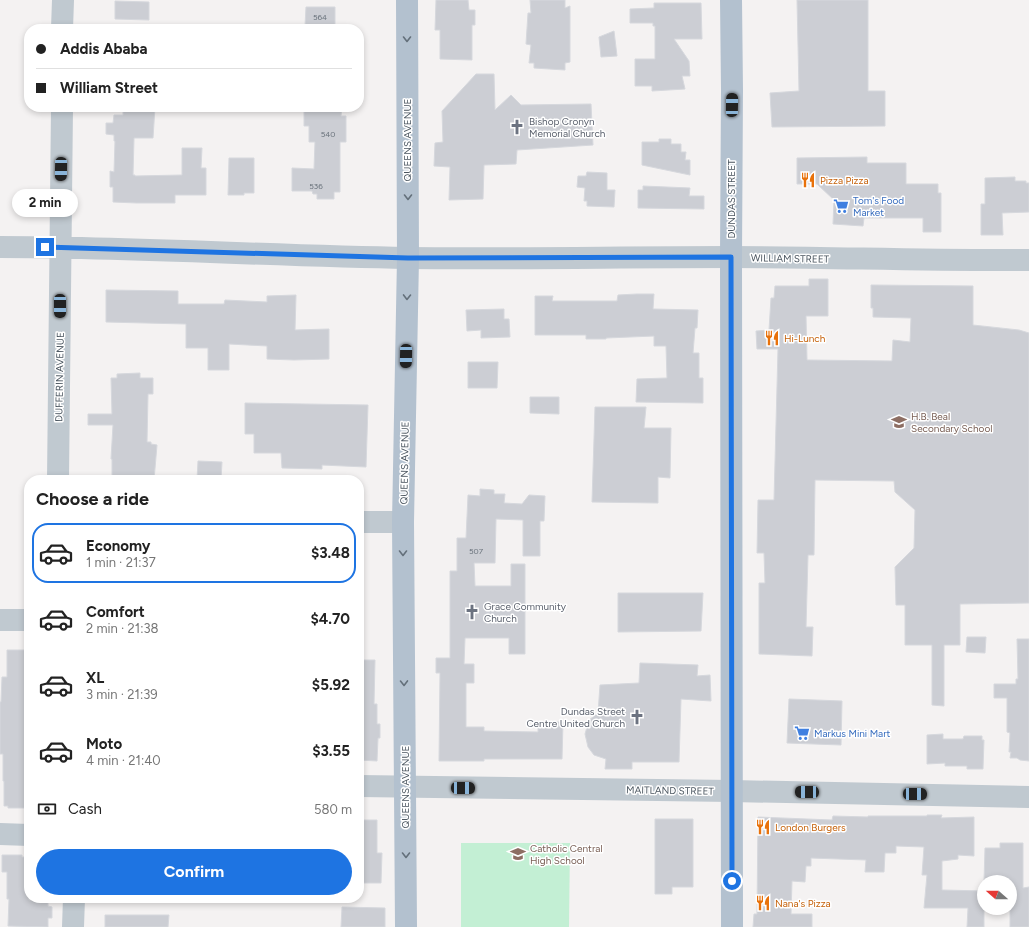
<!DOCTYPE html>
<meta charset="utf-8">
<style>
:root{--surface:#fff;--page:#f2f2f2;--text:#222;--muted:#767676;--line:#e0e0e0;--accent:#1e74e2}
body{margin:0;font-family:Figtree,sans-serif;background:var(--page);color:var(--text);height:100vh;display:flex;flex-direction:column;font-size:15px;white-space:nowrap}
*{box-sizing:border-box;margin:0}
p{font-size:13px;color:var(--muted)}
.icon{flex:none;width:22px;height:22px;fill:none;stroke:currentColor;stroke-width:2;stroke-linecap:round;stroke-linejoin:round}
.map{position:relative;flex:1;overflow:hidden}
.drawer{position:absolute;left:24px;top:475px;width:340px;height:428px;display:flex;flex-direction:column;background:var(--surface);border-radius:16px;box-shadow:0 2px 6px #0003}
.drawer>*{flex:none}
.top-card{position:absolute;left:24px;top:24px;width:340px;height:88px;border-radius:16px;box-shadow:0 2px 6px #0003;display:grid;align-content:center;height:88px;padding:0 12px;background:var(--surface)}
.needle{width:26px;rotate:291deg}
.controls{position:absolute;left:977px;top:875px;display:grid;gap:8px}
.controls a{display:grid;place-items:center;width:40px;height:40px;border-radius:50%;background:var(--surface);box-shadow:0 2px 6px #0003;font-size:20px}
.end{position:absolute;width:18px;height:18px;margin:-9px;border:5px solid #1e74e2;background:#fff;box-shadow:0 0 0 2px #fff}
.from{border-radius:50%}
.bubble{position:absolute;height:28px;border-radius:14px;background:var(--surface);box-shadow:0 2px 6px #0003;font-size:13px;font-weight:700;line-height:28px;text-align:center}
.car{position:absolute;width:12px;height:24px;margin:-12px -6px;border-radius:5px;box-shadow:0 0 3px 1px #0007;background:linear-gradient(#222 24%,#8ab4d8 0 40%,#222 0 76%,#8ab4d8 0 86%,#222 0)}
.top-card b{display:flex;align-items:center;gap:14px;height:38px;font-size:15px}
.top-card b+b{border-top:1px solid var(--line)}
.top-card i{width:10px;height:10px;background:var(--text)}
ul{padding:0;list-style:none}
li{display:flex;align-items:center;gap:12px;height:60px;margin:0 8px 6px;padding:0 4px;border:2px solid transparent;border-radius:16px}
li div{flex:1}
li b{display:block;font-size:15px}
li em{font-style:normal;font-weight:700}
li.active{border-color:var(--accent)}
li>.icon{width:36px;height:36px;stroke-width:1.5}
h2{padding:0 12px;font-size:18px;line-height:48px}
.pay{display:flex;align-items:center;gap:10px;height:44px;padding:0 12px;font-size:15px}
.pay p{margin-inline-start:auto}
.primary-button{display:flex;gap:8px;margin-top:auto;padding:8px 12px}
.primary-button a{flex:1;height:46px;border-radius:24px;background:var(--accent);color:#fff;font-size:16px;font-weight:700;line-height:46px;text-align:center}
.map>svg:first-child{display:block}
.green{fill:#c3efd4}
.building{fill:#ccced4;stroke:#d6d8dd}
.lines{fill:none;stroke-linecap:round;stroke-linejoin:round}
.minor{stroke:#c0c9d0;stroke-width:22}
.major{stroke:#b3c1cf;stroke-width:22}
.oneway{stroke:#64707b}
.route{stroke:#1e74e2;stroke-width:5}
.labels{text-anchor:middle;stroke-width:3;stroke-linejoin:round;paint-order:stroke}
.number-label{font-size:8px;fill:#6a737c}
.worship-label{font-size:10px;fill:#5b616d;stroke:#fff;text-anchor:start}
.street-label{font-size:10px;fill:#4a555f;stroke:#fff}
.food-label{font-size:10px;fill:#c56008;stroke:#fff;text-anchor:start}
.shop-label{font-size:10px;fill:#366cbe;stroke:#fff;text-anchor:start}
.education-label{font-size:10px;fill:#785e54;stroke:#fff;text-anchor:start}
</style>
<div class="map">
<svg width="1029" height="927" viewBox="0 0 1029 927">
<rect width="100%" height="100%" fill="#f4f2f2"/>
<path class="green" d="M461 843H570L569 927H461Z"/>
<path class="building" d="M436 0H468L469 10H475V25H472V60L440 59V30H435Z
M530 0H565V8L570 6V62L565 63V70L534 68V63H529L531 45 526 44 528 13H531Z
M797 0H868V91H885V126L772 127 770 93 799 91Z
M115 1 149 2V20L115 19Z
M654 3H701L702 39H674L689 61 690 76H682L685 89 652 91V86H635V59H655V26H653V23H630V9L654 8Z
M306 7H335V27L305 26Z
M614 31 617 56 601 57 599 37Z
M476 74H494L495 110 511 95 521 105 591 104 593 145 517 150 516 164 484 165 483 199 449 200 450 167 434 166 435 143 443 142 442 111Z
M123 107H155L153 138H134L133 175H135V176L182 175V148H202L201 168H206V195H175V203H137L113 202V187H110V171L114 172 115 141H114V135L106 134V123H113L114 115H123Z
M304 107H342L341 116H346V142H340V192H334V199H317V194H313L312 191H292V168L314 169 315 142H309V126H304Z
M659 139H671V144H681V152H686L685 160H690V175L642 165V142H659Z
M867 157V163H906V184H938V193H941V232H923V218H864L863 226 833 224 834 200 817 184H797V158Z
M229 158H254V193H244V195H228Z
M587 172 607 173V190H615L614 207 587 206V201H584L585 188 577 187 578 176H586Z
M1015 177V181H1026V183H1029V212L1002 213 1003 235H981V204H985V178Z
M643 186 690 188 689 196H704V209L638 208V190H643Z
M809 279H828V316H806L807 360 892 361 893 340 910 342 911 318 873 317V308H871V285L973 286V325L1019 330 1029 333V603L960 604V645H944V706L932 705V645H905V605H896L895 567 914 548 915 510 895 492 894 481 815 480 814 555H808L806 627H813L812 656 759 654V583H765L764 553H757L758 500H774L778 349H757L756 331 769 330 771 298H774L775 286H809Z
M106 290 178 291V304H224L225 300 267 302V296L296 295 295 330 329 329V359L294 360 267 359V346L229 344V370H208V348H186V324L106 322Z
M637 294H654L653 309 698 310 697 328H695L693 353H699V378H703V403L636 402 637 379 667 378 666 346H654V336L606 338V339H586V335H535V296H553L552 301H617L618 295Z
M504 309V319H509L510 337 481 338V330L467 331 466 310Z
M468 362H498L497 388H468Z
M140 373V378H153V394H148L147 442H151V444L157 445 154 480H112V459H111L113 425H88V414H112L111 378H117V374Z
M530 397H559V414L530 413Z
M245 403 368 405 366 467 322 465V469L282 468 281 453H254V434H245Z
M595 407H646L644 428H671L670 478 658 477V503L592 502Z
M198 461 222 462 221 480H197Z
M480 489 494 490V494H505L504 503 522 504 529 495 545 496 544 521H540V556H523V520L496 519 495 563H474L475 586H511V564H525V654H509V638H465L464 664H474V683H466V727H484V731L538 732V722H563L562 759H484V761H439L440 673H436V658H450V571H457V538H466L468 495 480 496Z
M618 593H703L701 631 618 632Z
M967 637H986L985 653 966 652Z
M1017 639H1029V761L1020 760 1017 758H1010L1011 752H1009L1010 733 1007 732V698H994V684H1016V679H1018Z
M7 650H29V808H8V806H4V781H3V754H0V702H1L2 677H7Z
M359 660H375L374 704H377V724H380V738H378L377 761 359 760Z
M640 663 698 665 697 676 710 675 711 701 681 699 679 762H632V769H605L606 759 594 755 588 747 585 734 589 720 598 713 600 685 639 683Z
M789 699 842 701 841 745 787 743Z
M943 734V739H963L964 736H982V740H984L983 769H967V766H945V763L927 764V735Z
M927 815H942L941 818 974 817V856L958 855V859L942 861V890L984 891V927H967L968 908H924L927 875H922L924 847 896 846V853H885L884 872H865L866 860 811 858V866H806L805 882 792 881 791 914H812V927H753L754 914H757L758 817 832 820 833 816 868 817V816H927Z
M655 819H693V887H672V894H655Z
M359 820H377V853H382L381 883H359Z
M1000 843H1023V888L1029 887V927H1010V882H984L985 848H1000Z
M2 855H22V857H29V900L48 901V906L52 907V918H48V927L8 926 9 899H7V872H2Z
M342 907 385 908V927H341Z
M105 915H169L168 927H105Z"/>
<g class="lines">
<path class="minor" d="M62 29 63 0
M0 247C136 247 272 256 408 258 515 259 622 257 729 257 829 257 929 261 1029 260
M58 480 62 107
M359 522H403
M0 620H29
M359 786 732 791 1029 797
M0 834 29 835
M73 927 74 898"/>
<path class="major" d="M731 0 732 90 731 257 732 927
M406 927 403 522 408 258 407 0"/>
</g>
<defs><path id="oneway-chevron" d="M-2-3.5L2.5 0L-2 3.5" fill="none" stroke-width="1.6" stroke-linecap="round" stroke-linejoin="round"/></defs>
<g class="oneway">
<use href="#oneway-chevron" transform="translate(407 39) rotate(90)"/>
<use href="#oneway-chevron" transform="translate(408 197) rotate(90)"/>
<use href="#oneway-chevron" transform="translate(407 297) rotate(91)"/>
<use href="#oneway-chevron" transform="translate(403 553) rotate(90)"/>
<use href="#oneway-chevron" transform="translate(404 683) rotate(89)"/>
<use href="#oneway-chevron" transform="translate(406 855) rotate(90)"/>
</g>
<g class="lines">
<path class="route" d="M45 247 408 258 731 257 732 881"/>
</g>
<defs>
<g id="church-bare" transform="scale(1.2)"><path d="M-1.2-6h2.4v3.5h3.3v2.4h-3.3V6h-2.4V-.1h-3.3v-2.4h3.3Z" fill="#6b7280" stroke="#fff" stroke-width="2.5" paint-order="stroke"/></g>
<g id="restaurant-bare" transform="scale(1.2)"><path d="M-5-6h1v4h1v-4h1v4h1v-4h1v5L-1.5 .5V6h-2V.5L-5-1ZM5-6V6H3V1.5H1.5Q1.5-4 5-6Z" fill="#e8710a" stroke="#fff" stroke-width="2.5" paint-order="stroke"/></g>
<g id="supermarket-bare" transform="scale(1.2)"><path d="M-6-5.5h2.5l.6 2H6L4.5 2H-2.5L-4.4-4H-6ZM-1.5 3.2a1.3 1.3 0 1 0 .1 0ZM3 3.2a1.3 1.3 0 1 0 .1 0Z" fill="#3f7fe0" stroke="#fff" stroke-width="2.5" paint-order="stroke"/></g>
<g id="school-bare" transform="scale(1.2)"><path d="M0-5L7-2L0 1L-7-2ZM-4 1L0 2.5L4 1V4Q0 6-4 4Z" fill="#8d6e63" stroke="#fff" stroke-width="2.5" paint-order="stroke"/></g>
</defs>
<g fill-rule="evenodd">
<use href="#church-bare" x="517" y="127"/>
<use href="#restaurant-bare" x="808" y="180"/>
<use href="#supermarket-bare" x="841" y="206"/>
<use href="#restaurant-bare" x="772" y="338"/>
<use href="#school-bare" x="899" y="422"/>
<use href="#church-bare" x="472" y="612"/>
<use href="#church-bare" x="637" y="717"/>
<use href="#supermarket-bare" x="802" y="733"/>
<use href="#restaurant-bare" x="763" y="827"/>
<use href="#school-bare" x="518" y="854"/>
<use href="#restaurant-bare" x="763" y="903"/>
</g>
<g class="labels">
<g class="number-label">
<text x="320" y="20">564</text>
<text x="328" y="137">540</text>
<text x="316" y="189">536</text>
<text x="476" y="554">507</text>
</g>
<g class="worship-label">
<text x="529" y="125">Bishop Cronyn<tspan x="529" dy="12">Memorial Church</tspan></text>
<text x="484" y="610">Grace Community<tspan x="484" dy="12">Church</tspan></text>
<text x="625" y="715" text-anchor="end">Dundas Street<tspan x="625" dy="12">Centre United Church</tspan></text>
</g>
<g class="street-label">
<text transform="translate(407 140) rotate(-90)" y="4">QUEENS AVENUE</text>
<text transform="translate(731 199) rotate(-90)" y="4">DUNDAS STREET</text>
<text transform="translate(790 258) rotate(1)" y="4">WILLIAM STREET</text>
<text transform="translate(59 377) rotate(-89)" y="4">DUFFERIN AVENUE</text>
<text transform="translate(404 463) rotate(-89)" y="4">QUEENS AVENUE</text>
<text transform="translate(405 787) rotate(-90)" y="4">QUEENS AVENUE</text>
<text transform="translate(670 790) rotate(1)" y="4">MAITLAND STREET</text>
</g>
<g class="food-label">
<text x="820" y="184">Pizza Pizza</text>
<text x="784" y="342">Hi-Lunch</text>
<text x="775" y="831">London Burgers</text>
<text x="775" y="907">Nana's Pizza</text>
</g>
<g class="shop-label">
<text x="853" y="204">Tom's Food<tspan x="853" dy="12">Market</tspan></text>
<text x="814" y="737">Markus Mini Mart</text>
</g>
<g class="education-label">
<text x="911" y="420">H.B. Beal<tspan x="911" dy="12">Secondary School</tspan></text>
<text x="530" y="852">Catholic Central<tspan x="530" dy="12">High School</tspan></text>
</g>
</g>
</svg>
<div class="controls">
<a><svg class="needle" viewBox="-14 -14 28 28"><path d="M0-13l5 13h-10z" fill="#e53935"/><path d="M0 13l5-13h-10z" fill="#767676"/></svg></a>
</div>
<i class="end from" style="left:732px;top:881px"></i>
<i class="end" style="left:45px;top:247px"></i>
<div class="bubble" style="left:12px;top:189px;width:66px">2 min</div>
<i class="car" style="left:732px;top:105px;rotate:1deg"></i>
<i class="car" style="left:61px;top:169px;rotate:181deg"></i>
<i class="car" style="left:60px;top:306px;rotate:180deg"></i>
<i class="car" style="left:406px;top:356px;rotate:181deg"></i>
<i class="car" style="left:463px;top:788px;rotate:91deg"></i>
<i class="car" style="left:807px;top:792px;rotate:271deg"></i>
<i class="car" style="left:915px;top:794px;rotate:91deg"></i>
<div class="top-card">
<b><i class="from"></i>Addis Ababa</b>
<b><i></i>William Street</b>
</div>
<section class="drawer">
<h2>Choose a ride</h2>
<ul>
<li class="active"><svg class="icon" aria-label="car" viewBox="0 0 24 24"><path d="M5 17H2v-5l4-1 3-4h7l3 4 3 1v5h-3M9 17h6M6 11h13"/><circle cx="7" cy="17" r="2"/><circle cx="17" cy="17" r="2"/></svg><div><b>Economy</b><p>1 min · 21:37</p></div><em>$3.48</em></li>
<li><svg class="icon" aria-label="car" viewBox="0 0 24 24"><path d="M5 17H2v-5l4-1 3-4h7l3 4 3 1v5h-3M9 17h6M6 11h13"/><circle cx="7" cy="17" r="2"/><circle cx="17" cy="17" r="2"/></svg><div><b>Comfort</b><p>2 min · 21:38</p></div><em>$4.70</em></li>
<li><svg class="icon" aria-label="car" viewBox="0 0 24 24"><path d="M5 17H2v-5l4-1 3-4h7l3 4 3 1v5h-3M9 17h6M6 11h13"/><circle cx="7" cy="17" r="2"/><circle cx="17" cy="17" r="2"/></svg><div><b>XL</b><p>3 min · 21:39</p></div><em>$5.92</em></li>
<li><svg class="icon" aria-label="car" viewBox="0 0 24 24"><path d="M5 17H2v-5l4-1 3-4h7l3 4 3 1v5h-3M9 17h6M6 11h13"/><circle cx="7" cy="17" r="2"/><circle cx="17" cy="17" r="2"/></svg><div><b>Moto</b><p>4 min · 21:40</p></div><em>$3.55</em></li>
</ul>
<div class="pay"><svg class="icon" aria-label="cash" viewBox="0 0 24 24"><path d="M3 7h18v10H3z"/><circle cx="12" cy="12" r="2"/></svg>Cash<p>580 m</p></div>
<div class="primary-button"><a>Confirm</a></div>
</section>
</div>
